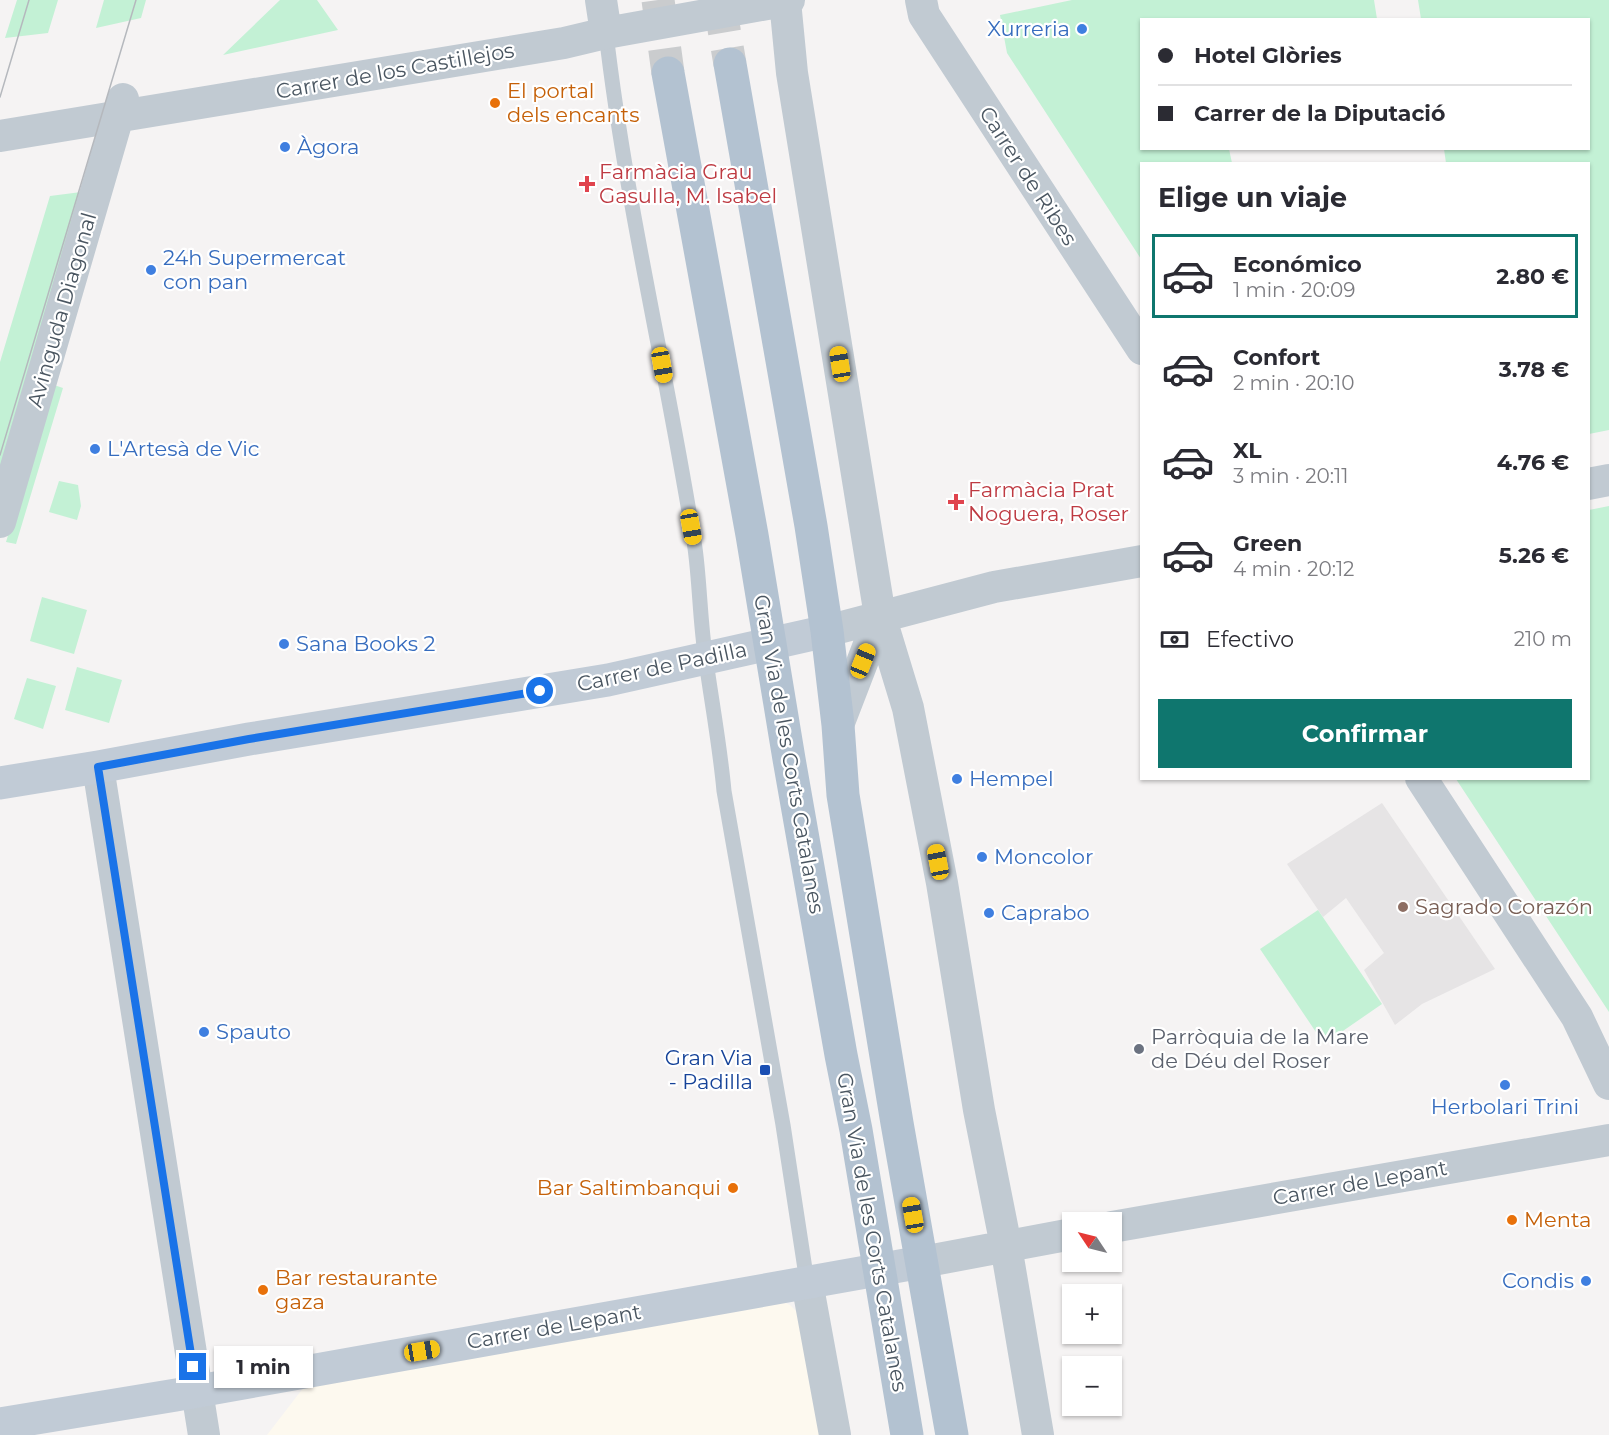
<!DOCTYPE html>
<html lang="es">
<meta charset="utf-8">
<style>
:root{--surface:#fff;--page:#f2f2f3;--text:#2b2b33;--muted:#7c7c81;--line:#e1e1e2;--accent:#0f766e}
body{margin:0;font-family:Montserrat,sans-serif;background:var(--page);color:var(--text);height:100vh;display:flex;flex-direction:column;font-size:22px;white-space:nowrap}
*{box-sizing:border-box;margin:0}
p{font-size:20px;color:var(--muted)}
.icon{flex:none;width:33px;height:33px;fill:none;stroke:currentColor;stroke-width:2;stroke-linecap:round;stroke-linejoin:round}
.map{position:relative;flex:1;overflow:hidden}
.details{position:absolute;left:1140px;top:162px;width:450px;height:618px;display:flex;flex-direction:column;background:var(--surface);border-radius:0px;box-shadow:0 2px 4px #0004}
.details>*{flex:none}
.hud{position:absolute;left:1140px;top:18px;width:450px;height:132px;border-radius:0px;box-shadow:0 2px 4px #0004;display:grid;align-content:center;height:132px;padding:0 18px;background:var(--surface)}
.needle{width:39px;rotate:305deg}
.controls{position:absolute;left:1062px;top:1212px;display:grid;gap:12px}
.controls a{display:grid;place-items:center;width:60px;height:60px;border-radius:0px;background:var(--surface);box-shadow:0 2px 4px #0004;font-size:30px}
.end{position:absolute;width:27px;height:27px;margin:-14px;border:8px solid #1a73e8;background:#fff;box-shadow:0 0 0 3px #fff}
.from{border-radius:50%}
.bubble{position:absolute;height:42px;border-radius:0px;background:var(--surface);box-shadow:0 2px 4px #0004;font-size:20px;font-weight:700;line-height:42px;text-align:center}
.car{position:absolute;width:18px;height:36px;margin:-18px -9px;border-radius:8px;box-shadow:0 0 4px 2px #0007;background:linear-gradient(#f5c518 24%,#345 0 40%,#f5c518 0 76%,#345 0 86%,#f5c518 0)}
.hud b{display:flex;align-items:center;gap:21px;height:57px;font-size:22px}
.hud b+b{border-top:2px solid var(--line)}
.hud i{width:15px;height:15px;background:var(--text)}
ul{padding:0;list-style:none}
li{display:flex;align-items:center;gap:18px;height:84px;margin:0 12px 9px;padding:0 6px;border:3px solid transparent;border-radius:0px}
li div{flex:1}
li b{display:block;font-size:22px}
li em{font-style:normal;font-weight:700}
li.selected{border-color:var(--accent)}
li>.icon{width:54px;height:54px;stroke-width:1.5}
h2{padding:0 18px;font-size:27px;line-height:72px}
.pay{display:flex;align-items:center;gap:15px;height:66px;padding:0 18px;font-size:22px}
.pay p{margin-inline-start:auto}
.action{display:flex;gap:12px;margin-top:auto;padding:12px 18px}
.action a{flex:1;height:69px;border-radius:0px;background:var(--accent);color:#fff;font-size:24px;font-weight:700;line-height:69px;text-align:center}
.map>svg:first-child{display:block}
.commercial{fill:#fdf9ef}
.education{fill:#e6e4e5}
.green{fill:#c3f1d5}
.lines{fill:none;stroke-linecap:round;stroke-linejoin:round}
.primary-tunnel{stroke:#caccce;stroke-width:33;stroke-dasharray:33 16;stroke-linecap:butt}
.lane{stroke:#c1cad2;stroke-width:15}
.street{stroke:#c1cad2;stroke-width:32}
.secondary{stroke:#c1cbd6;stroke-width:33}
.primary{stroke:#b3c2d1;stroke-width:33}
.tram{stroke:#b5b8bd;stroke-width:1.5}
.route{stroke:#1a73e8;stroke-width:8}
.shop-dot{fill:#3f7fe0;stroke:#fff;stroke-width:2}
.food-dot{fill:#e8710a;stroke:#fff;stroke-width:2}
.health-dot{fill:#e0444e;stroke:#fff;stroke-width:2}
.education-dot{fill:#8d6e63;stroke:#fff;stroke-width:2}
.worship-dot{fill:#6b7280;stroke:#fff;stroke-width:2}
.transit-dot{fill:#1a4fb4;stroke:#fff;stroke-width:2}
.labels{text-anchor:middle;stroke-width:4.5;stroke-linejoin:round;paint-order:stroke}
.shop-label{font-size:21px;fill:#366cbe;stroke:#fff;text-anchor:start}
.street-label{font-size:21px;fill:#4a5661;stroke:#fff}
.food-label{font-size:21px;fill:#c56008;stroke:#fff;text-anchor:start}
.health-label{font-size:21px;fill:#be3a42;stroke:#fff;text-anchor:start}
.education-label{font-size:21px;fill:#785e54;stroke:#fff;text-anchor:start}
.worship-label{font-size:21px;fill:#5b616d;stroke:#fff;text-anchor:start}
.transit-label{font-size:21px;fill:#164399;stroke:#fff;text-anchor:end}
</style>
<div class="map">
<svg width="1609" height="1435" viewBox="0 0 1609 1435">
<rect width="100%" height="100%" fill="#f5f3f3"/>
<path class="commercial" d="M781 1301 790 1305 802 1317 826 1435H267L304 1387Z"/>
<path class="education" d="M1382 803 1495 969 1422 1004 1395 1025 1364 970 1384 953 1346 898 1323 917 1287 864Z"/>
<path class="green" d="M17 0H58L48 33 5 38Z
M104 0H146L141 18 96 28Z
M280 0H317L338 30 223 55Z
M1072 0H1374L1377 19 1142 20V148L1229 149 1232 163 1142 164 1141 259 1007 53 1000 15Z
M1418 0H1609V430L1589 434 1588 164 1446 163 1444 149 1588 148V20L1421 19Z
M89 191 0 489V362L50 196Z
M54 385 63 388 16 544 6 542Z
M59 481 78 485 81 506 77 520 49 512Z
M1609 506V1012L1456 779 1588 778 1589 510Z
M42 597 87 610 74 654 30 641Z
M77 667 122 680 109 723 65 710Z
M27 678 56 686 43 729 14 719Z
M1318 910 1382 1004 1324 1044 1260 949Z"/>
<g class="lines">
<path class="primary-tunnel" d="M658 0 668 73
M719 0 730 64"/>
<path class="lane" d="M606 33C626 206 668 376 695 548 700 585 700 623 706 661 712 704 720 747 724 791L783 1125 807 1282"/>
<path class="street" d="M601 0 606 33
M921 0 924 15 1142 349
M785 1 792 73 880 616 908 708 942 883 979 1110 1006 1246 1038 1435
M0 136 564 43 606 33 789 0
M1588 484 1609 480
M0 522 123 99
M827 631 994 587 1142 561
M838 725 880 616
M98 767 204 1435
M1421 778 1577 1017 1609 1084
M1112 1227 1609 1140
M922 1262 1072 1234
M807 1282 835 1435"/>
<path class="secondary" d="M0 783 98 767 249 739 608 680 827 631
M0 1424 176 1395 922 1262"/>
<path class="primary" d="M730 64 811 526 827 631 838 725 843 795 897 1123 952 1435
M668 73 752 535 789 759 841 1055 856 1130 907 1435"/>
<path class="tram" d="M0 97 29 0
M0 455 136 0"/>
</g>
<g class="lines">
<path class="route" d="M193 1367 98 767 249 739 540 691"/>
</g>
<g class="shop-dot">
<circle cx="1082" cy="29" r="6"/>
<circle cx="285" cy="147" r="6"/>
<circle cx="151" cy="270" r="6"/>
<circle cx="95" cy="449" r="6"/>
<circle cx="284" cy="644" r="6"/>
<circle cx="957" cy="779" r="6"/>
<circle cx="982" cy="857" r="6"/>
<circle cx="989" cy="913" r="6"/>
<circle cx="204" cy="1032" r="6"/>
<circle cx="1505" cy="1085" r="6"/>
<circle cx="1586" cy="1281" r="6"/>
</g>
<g class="food-dot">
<circle cx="495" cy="103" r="6"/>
<circle cx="733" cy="1188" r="6"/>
<circle cx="1512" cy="1220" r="6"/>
<circle cx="263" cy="1290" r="6"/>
</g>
<g class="health-dot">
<path d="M584 175h6v6h6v6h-6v6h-6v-6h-6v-6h6z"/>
<path d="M953 493h6v6h6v6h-6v6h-6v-6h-6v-6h6z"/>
</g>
<circle class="education-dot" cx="1403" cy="907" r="6"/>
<circle class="worship-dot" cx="1139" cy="1049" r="6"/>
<rect class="transit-dot" x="759" y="1064" width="12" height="12" rx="3"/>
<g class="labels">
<g class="shop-label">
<text x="1070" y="36" text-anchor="end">Xurreria</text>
<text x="297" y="154">Àgora</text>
<text x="163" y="265">24h Supermercat<tspan x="163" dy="24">con pan</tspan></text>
<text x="107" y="456">L'Artesà de Vic</text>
<text x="296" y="651">Sana Books 2</text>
<text x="969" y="786">Hempel</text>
<text x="994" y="864">Moncolor</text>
<text x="1001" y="920">Caprabo</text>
<text x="216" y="1039">Spauto</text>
<text x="1505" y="1114" text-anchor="middle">Herbolari Trini</text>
<text x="1574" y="1288" text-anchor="end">Condis</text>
</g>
<g class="street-label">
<text transform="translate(395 71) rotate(-10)" y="7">Carrer de los Castillejos</text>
<text transform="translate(1028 176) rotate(57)" y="7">Carrer de Ribes</text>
<text transform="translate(62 310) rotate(-74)" y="7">Avinguda Diagonal</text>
<text transform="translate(662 667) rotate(-12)" y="7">Carrer de Padilla</text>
<text transform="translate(789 754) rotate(80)" y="7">Gran Via de les Corts Catalanes</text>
<text transform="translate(1360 1183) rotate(-10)" y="7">Carrer de Lepant</text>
<text transform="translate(872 1232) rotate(80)" y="7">Gran Via de les Corts Catalanes</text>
<text transform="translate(554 1327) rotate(-10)" y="7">Carrer de Lepant</text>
</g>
<g class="food-label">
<text x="507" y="98">El portal<tspan x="507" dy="24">dels encants</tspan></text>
<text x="721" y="1195" text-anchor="end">Bar Saltimbanqui</text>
<text x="1524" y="1227">Menta</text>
<text x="275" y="1285">Bar restaurante<tspan x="275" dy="24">gaza</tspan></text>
</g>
<g class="health-label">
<text x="599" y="179">Farmàcia Grau<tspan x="599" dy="24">Gasulla, M. Isabel</tspan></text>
<text x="968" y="497">Farmàcia Prat<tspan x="968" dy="24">Noguera, Roser</tspan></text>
</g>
<g class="education-label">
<text x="1415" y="914">Sagrado Corazón</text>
</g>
<g class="worship-label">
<text x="1151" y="1044">Parròquia de la Mare<tspan x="1151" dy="24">de Déu del Roser</tspan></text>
</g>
<g class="transit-label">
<text x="753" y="1065">Gran Via<tspan x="753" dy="24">- Padilla</tspan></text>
</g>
</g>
</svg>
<div class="controls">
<a><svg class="needle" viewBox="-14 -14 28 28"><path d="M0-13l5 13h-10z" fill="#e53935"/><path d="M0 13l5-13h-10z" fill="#7c7c81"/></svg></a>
<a>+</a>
<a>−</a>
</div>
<i class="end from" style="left:540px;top:691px"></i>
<i class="end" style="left:193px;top:1367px"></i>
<div class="bubble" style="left:214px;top:1346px;width:99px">1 min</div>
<i class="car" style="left:840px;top:364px;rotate:351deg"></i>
<i class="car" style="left:662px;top:365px;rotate:170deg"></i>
<i class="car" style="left:691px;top:527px;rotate:170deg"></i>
<i class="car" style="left:863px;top:661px;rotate:22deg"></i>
<i class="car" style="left:938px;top:862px;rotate:349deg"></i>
<i class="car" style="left:913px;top:1215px;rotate:350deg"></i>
<i class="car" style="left:422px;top:1351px;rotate:80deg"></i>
<div class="hud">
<b><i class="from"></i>Hotel Glòries</b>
<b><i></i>Carrer de la Diputació</b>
</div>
<section class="details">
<h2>Elige un viaje</h2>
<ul>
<li class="selected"><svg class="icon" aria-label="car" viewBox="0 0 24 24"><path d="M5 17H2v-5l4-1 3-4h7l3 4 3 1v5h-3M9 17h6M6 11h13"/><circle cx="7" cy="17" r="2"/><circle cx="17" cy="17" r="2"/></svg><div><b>Económico</b><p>1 min · 20:09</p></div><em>2.80 €</em></li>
<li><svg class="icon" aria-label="car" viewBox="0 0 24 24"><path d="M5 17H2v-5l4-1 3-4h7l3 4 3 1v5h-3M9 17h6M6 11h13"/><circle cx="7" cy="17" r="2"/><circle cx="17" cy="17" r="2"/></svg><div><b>Confort</b><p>2 min · 20:10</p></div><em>3.78 €</em></li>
<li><svg class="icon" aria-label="car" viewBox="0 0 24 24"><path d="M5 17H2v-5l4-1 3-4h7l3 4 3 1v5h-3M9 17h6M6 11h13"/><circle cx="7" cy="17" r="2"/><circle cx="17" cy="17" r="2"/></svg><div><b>XL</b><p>3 min · 20:11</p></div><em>4.76 €</em></li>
<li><svg class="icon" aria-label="car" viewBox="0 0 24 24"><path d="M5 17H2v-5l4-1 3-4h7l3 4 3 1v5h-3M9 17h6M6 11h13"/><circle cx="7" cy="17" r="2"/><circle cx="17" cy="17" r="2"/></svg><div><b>Green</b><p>4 min · 20:12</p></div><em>5.26 €</em></li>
</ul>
<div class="pay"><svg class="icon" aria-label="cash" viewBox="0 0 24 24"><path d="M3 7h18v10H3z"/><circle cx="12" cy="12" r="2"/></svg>Efectivo<p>210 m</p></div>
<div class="action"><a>Confirmar</a></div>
</section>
</div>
